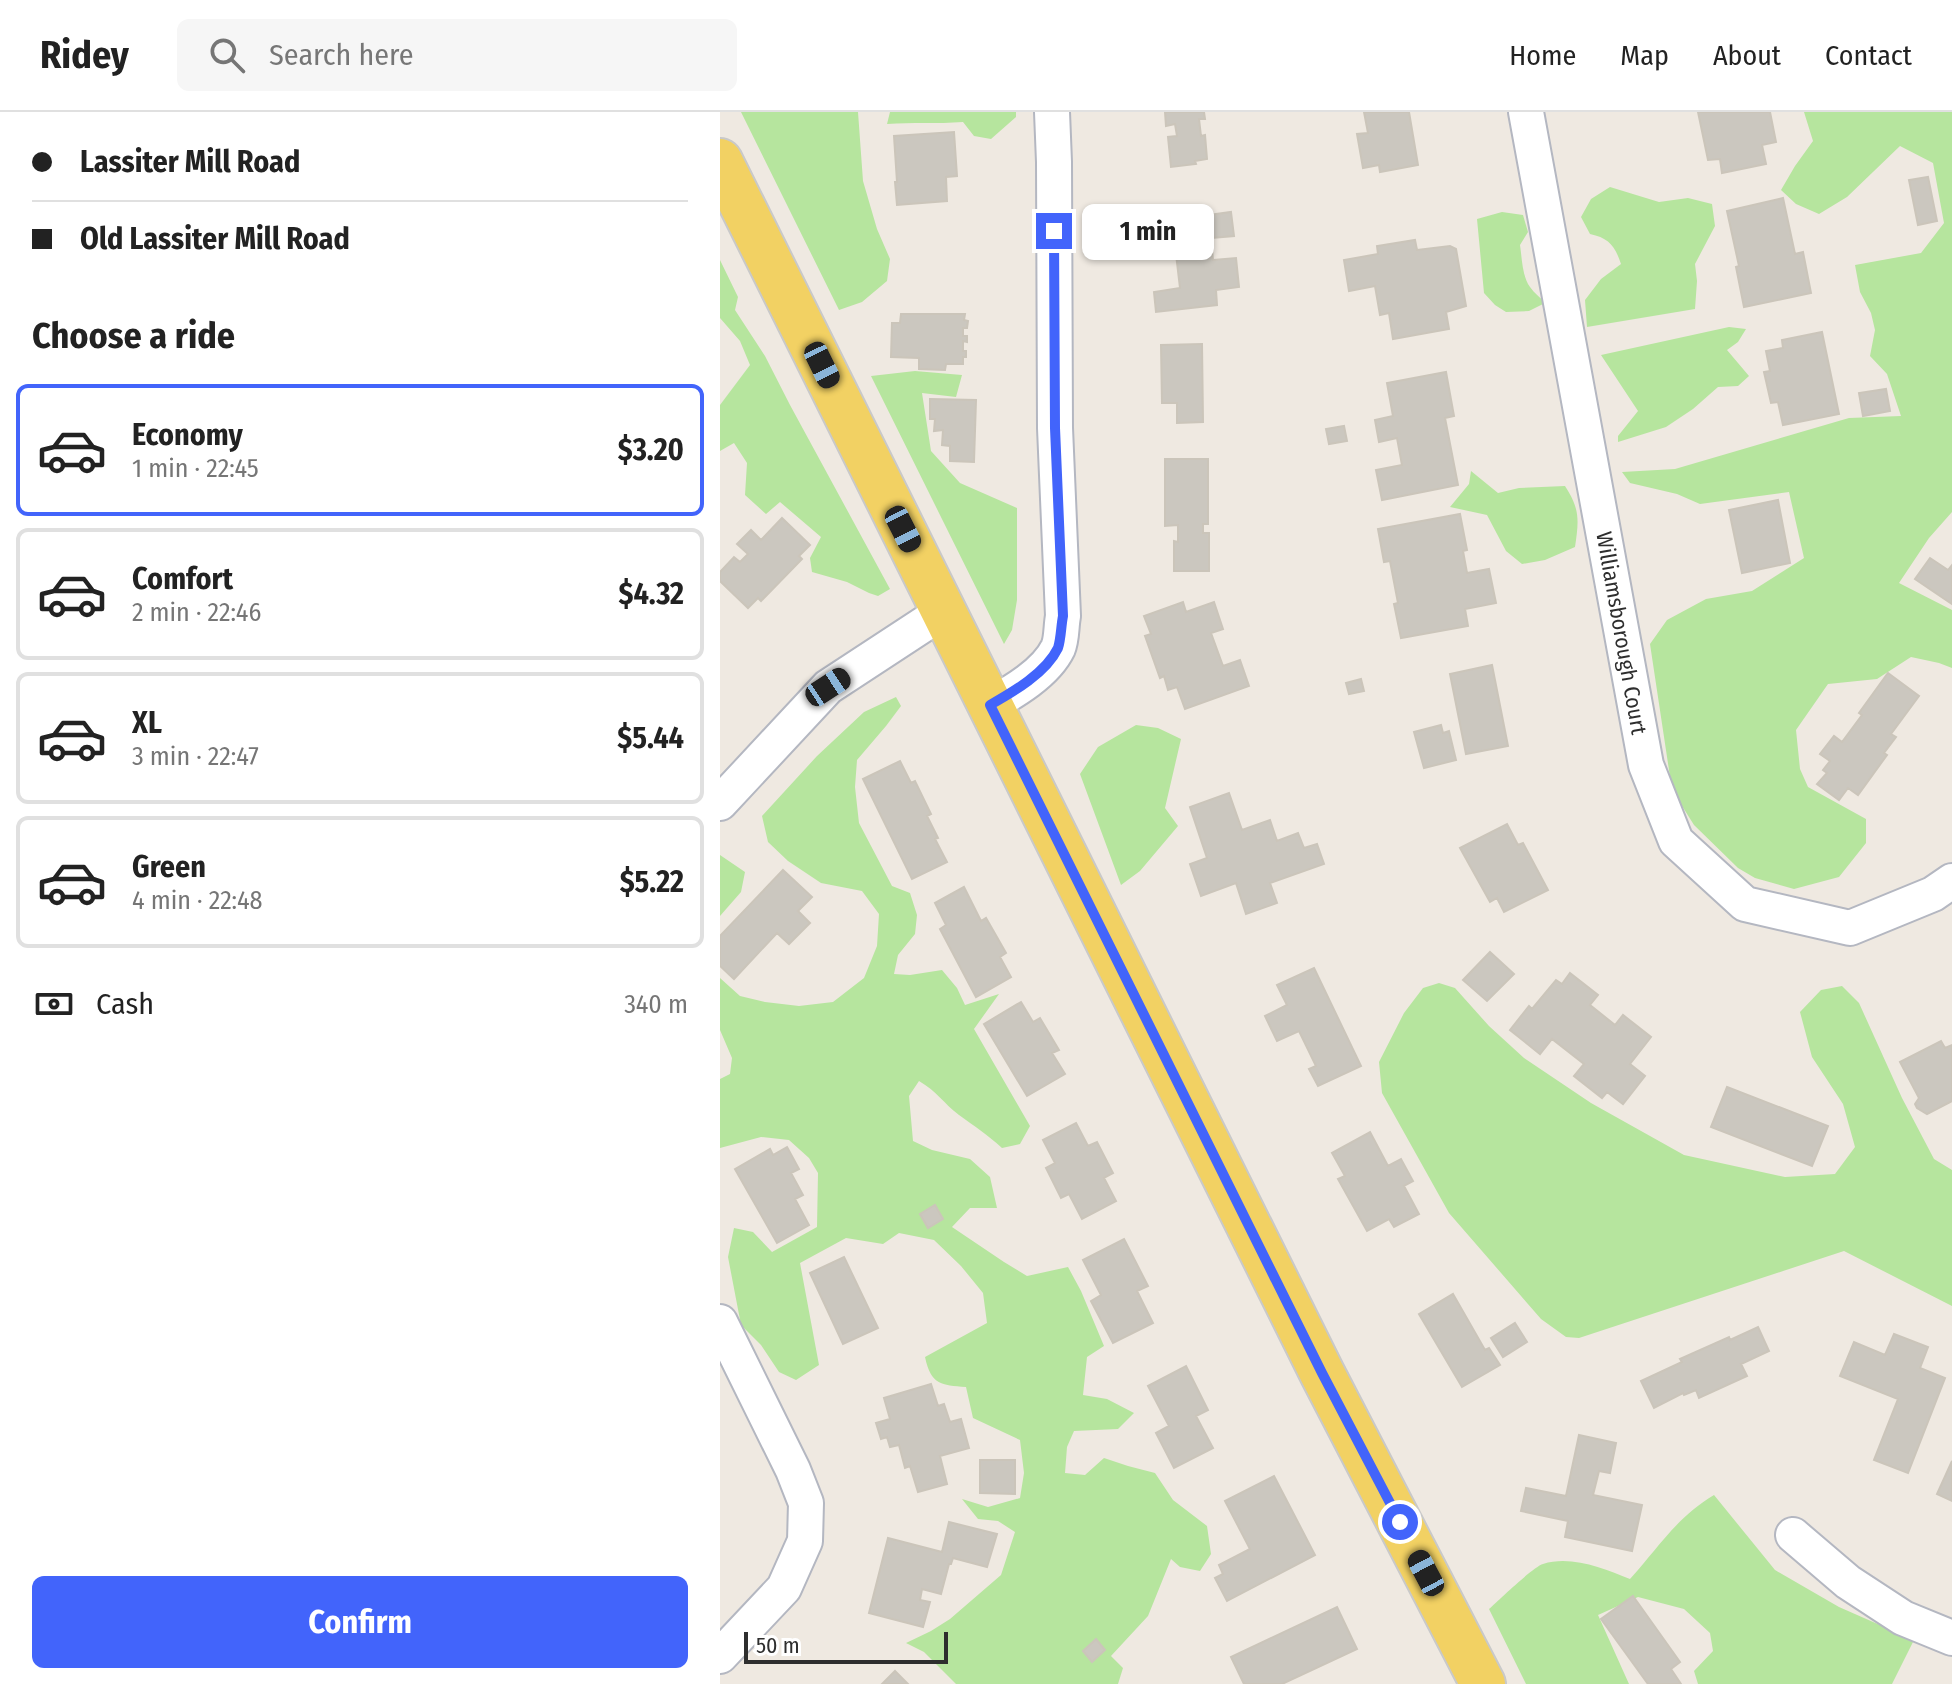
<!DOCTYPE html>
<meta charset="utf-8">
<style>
:root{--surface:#fff;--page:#f6f6f6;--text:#222;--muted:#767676;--line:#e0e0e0;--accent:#4264fb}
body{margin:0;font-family:"Fira Sans Condensed",sans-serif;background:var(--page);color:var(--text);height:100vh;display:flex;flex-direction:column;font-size:30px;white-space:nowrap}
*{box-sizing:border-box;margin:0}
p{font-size:26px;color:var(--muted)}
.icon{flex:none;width:44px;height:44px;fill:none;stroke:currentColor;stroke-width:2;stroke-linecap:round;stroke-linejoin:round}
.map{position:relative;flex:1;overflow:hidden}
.details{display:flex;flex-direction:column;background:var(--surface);width:720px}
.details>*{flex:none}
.banner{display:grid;align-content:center;height:176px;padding:0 32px;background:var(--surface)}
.scale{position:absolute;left:24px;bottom:20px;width:204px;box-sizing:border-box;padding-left:8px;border:4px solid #2e2e2e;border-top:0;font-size:22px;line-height:28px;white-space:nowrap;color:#2e2e2e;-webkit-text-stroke:6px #fff;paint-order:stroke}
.end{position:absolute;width:36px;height:36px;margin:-18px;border:10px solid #4264fb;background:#fff;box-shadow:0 0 0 4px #fff}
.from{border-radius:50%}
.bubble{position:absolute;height:56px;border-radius:12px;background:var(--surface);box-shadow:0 2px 6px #0004;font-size:26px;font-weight:700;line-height:56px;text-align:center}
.car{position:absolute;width:24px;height:48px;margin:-24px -12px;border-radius:10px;box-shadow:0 0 6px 2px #0007;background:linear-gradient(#222 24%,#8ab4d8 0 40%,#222 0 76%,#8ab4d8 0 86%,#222 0)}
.banner b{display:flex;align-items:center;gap:28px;height:76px;font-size:30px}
.banner b+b{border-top:2px solid var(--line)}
.banner i{width:20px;height:20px;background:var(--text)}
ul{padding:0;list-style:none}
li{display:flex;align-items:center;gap:24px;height:132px;margin:0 16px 12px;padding:0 16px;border:4px solid var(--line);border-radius:12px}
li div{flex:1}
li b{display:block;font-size:30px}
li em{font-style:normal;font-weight:700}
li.active{border-color:var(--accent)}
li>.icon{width:72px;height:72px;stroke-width:1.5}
h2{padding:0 32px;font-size:36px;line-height:96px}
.pay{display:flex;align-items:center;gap:20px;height:88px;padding:0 32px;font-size:30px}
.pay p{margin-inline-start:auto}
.cta{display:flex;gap:16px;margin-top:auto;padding:16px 32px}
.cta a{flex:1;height:92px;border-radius:12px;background:var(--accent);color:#fff;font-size:32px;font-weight:700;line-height:92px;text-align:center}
header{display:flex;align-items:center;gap:48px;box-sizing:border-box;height:112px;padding:0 40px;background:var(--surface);border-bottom:2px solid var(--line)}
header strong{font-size:38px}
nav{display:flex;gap:44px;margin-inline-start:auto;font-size:28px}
.search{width:560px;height:72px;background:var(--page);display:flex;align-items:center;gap:20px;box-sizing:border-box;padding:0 28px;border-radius:12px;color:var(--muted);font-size:30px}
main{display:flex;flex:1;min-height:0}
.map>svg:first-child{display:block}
.green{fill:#b6e59e}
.building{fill:#cbc7bf;stroke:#cbc5ba;stroke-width:2}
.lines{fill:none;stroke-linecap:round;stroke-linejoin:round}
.minor-casing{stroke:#b4b7c1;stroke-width:38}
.major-casing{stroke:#c9c9c9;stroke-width:48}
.minor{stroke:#fff;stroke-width:34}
.major{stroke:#f2d163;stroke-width:44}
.route{stroke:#4264fb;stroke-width:10}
.labels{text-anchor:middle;stroke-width:8;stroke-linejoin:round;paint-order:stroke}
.street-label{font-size:22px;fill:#2e2e2e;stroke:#fff}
</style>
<header>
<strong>Ridey</strong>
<div class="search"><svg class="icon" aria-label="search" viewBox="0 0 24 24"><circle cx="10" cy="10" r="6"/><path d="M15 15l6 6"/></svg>Search here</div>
<nav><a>Home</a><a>Map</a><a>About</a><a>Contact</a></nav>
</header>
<main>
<section class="details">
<div class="banner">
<b><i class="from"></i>Lassiter Mill Road</b>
<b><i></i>Old Lassiter Mill Road</b>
</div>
<h2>Choose a ride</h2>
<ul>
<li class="active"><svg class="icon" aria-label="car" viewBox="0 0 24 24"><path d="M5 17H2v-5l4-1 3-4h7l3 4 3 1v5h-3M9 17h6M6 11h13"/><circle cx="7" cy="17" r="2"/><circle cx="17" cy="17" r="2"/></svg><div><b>Economy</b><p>1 min · 22:45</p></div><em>$3.20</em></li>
<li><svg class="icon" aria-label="car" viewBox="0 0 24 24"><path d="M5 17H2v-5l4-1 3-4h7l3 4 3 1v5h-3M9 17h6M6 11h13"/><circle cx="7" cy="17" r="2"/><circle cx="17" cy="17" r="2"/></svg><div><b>Comfort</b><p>2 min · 22:46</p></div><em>$4.32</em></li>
<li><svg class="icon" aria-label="car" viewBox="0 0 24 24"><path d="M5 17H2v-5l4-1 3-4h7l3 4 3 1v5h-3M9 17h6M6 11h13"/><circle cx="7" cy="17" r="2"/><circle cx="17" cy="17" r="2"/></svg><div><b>XL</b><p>3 min · 22:47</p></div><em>$5.44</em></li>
<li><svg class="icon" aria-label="car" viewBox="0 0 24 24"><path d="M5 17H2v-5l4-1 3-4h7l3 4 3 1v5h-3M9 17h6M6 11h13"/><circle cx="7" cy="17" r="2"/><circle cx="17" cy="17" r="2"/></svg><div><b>Green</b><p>4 min · 22:48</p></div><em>$5.22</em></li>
</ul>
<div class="pay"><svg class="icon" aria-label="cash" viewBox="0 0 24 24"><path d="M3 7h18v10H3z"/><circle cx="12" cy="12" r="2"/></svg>Cash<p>340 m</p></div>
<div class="cta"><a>Confirm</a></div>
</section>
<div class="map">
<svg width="1232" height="1572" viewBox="0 0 1232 1572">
<rect width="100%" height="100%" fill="#efe9e1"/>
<path class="green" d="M21 0H138L143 69 157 117 170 147 167 169 142 190 119 198Z
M170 0H296V5L271 27 254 24 243 10C217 12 192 10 167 12Z
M1084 0H1232V400L1209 426 1179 471 1232 498V556L1219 551 1191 545 1157 567 1108 572 1076 618 1080 657 1088 675 1146 707V731L1119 765 1074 777 1035 766 1018 756 974 713 952 678 930 532 947 508 986 487 1032 479 1084 446 1069 380 980 392 957 382 910 371 902 360 955 357 1129 306 1181 304 1167 262 1150 244 1155 218 1151 201 1140 180 1135 153 1201 141 1224 111 1213 51 1180 34 1127 85 1099 102 1076 92 1061 78 1075 54 1093 29Z
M890 75 939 90 968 86 992 92 995 114 975 152 977 169 975 197 867 215 865 188 881 167 901 152C895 134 889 126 870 122L861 105 871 87Z
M782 100 803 103 808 120 800 133C802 146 802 164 810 175 814 181 820 185 825 191L809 199 786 200 775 193 764 181 757 107Z
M0 148 18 185 15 198 45 244 70 293 170 477 158 484 149 481 127 470 92 460 90 446 101 425 60 390 46 402 25 383 27 351 14 331 0 339V293L30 253 20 229 0 206Z
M1009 215 1026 217 1018 230 1007 238 1029 264 1018 274 998 275 973 297 946 315 898 330V324L918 299 881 243Z
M195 259 242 263 236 285 202 281 211 339 240 371 297 396V488L292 518 284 532 151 264Z
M751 359 778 381 799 376 845 374C860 397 859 408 855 435L825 448 802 452 786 439 767 403 730 395 749 372Z
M176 585 181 594 166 614 137 648 135 675 139 711 172 774 190 781 197 803 195 822 178 843 174 862 190 863 222 858 237 876 245 893 279 882 254 917 310 1014 300 1032 282 1036C268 1023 254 1014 239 1003 223 991 218 980 199 969L189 984 193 1029 212 1038 250 1047 270 1065 277 1096H250L232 1115 284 1150 307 1164 348 1155 361 1179 384 1234 367 1245 363 1283 387 1287 414 1301 398 1317 354 1319 347 1335 345 1361 365 1363 384 1346 408 1354 435 1361 453 1388 487 1414 491 1442 480 1459 460 1455 451 1447 428 1504 391 1544 403 1556 398 1572H236L204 1540 186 1531 211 1519 230 1507 281 1463 295 1420 278 1409 258 1407 242 1387 268 1395 300 1386 304 1361 300 1328 253 1306 246 1275C221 1273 211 1273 205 1245L267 1211 263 1181 241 1154 214 1128 179 1121 163 1132 126 1126 80 1151 99 1253 76 1268 59 1260 41 1233 21 1213 8 1145 14 1116 33 1120 52 1140 97 1115 98 1061 89 1046 69 1028 41 1025 0 1036V967L10 962 12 946 0 918V866L20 884 45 890 79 894 113 890 144 866 157 834 159 802 142 779 101 771 68 749 48 730 42 704 97 644 144 600Z
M416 613 438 616 461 627 445 696 458 714 420 759 401 773 360 662 378 635Z
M0 743 25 760 21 780 0 804Z
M719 871 735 876 769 914 804 946 871 991 964 1043 1065 1065 1115 1062 1135 1035 1123 992 1092 945 1080 900 1101 878 1122 874 1139 891 1182 986 1214 1047 1232 1058V1194L1124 1139 859 1226 846 1225 821 1207 729 1101 662 981 659 950 684 901 703 876Z
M994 1383 1055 1458 1119 1495 1194 1528 1172 1572H978L974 1559 993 1539 990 1521 964 1497 918 1485 878 1503 909 1572H806L769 1497C779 1488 813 1455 823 1452 852 1443 884 1457 910 1467 939 1435 956 1406 994 1383Z"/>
<path class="building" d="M445 0H484L485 7H479L481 24 485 23 487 47 475 49 476 52 451 55 448 25 457 24 455 12 446 14Z
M644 0H689L698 53 660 60 659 53 643 56 637 22 648 21Z
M978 0H1050L1056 30 1042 33 1046 52 1002 61 1000 47 988 48Z
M234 20 237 64 226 65 227 89 177 93 175 70H177L174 24Z
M1208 65 1217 109 1198 113 1189 68Z
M1063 86 1075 142 1083 140 1091 181 1024 195 1016 155 1019 154 1007 99Z
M511 100 514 124 491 126 493 148 516 146 519 175 496 178 497 193 436 200 434 180 460 176 452 108Z
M695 128 697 138 730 134 736 137 746 194 726 200 729 217 673 227 669 201 660 203 655 174 629 179 624 148 658 142 657 134Z
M181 202H245L244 208 248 209 247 216H243V224H247V230L243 229V239H246V245H243V252H226L225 258 199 257V246L171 245 172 211H180Z
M1102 220 1119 302 1063 313 1058 290 1051 291 1044 260 1050 259 1046 239 1063 236 1062 228Z
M482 232 483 310 457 311V291H442L441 233Z
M726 260 734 304 725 306 738 373 662 388 656 358 682 353 677 326 659 330 655 308 673 304 667 271Z
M1166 277 1170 299 1143 304 1139 281Z
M210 287 256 288 254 350 230 349V334L222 333 223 318 214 319 215 307H210Z
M624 314 627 329 609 332 606 317Z
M445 347H488V412H483V421H489V459H454V429L458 430V413L445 414Z
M1058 388 1070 451 1022 461 1009 398Z
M740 402 747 438 743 439 747 461 769 457 776 491 745 497 748 514 681 526 674 492 678 491 670 449 664 450 658 417Z
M62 406 90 433 79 444 82 447 41 489 38 486 28 496 0 469V460L14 445 20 450 28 442 17 432 31 418 41 428Z
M1210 446 1228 458 1232 453V492L1195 467Z
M463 490 466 500 494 490 503 517 491 521 503 554 520 548 529 574 465 597 457 575 448 578 444 564 440 566 425 524 431 522 424 504Z
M772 553 788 634 746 642 730 562Z
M1168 561 1199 584 1171 622 1176 625 1164 641 1167 643 1138 683 1128 676 1119 688 1097 672 1107 661 1103 658 1110 649 1100 642 1114 624 1122 630 1142 603 1139 601Z
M641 567 644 579 629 582 626 571Z
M721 613 723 621 729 619 736 648 704 656 694 620Z
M180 649 191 671 195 669 211 702 207 704 218 726 215 727 227 750 192 767 143 667Z
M509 681 522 718 550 708 557 729 578 721 584 736 597 732 604 752 550 771 557 791 526 802 516 771 481 784 470 752 487 746 470 695Z
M787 712 798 733 803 731 828 778 784 800 777 786 770 790 740 736Z
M63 758 92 785 78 799 90 811 69 832 57 821 14 867 0 854V824Z
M244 775 261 809 266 806 286 841 280 845 291 865 256 885 220 817 226 813 215 791Z
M770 840 794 862 767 889 743 868Z
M594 856 641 954 598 974 589 957 596 954 579 919 557 929 545 904 567 893 557 873Z
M850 861 878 883 870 893 895 913 903 903 931 925 910 952 925 964 903 992 887 980 882 986 854 964 864 952 832 927 820 942 790 918 809 894 812 897 836 868 842 872Z
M301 890 313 910 320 906 339 938 332 941 345 962 307 984 264 912Z
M1221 929 1225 936 1232 933V989L1207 1002 1197 996 1195 992 1199 986 1180 950Z
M1007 975 1108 1014 1092 1054 991 1015Z
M356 1011 368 1034 377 1030 393 1061 384 1066 396 1089 362 1107 349 1082 341 1086 326 1056 335 1051 323 1028Z
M650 1020 668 1054 681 1047 693 1069 684 1074 699 1102 674 1115 669 1107 647 1119 618 1067 625 1064 612 1041Z
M67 1035 79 1057 71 1061 83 1083 75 1087 89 1113 57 1131 15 1057 50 1037 53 1043Z
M215 1093 223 1107 208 1116 200 1102Z
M404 1127 428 1174 417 1179 433 1211 393 1231 371 1189 381 1183 363 1148Z
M124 1145 158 1216 123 1232 90 1161Z
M733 1182 765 1238 769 1236 780 1253 742 1275 699 1202Z
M795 1211 807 1230 783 1245 771 1226Z
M1038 1215 1049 1239 1021 1252 1027 1264 979 1286 976 1278 964 1283 963 1281 934 1296 921 1269 962 1250 960 1247 1009 1225 1010 1228Z
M1174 1222 1208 1235 1200 1256 1225 1266 1188 1361 1154 1348 1178 1287 1120 1264 1134 1230 1165 1243Z
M466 1254 488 1298 476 1304 493 1336 454 1356 436 1321 449 1314 428 1274Z
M211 1272 218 1294 224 1292 230 1310 241 1307 249 1336 220 1344 227 1372 198 1380 190 1354 185 1356 179 1333 170 1335 167 1325 161 1327 156 1311 170 1307 164 1286Z
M859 1323 896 1331 890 1361 879 1359 873 1383 922 1393 912 1439 845 1425 848 1409 801 1399 806 1376 846 1384Z
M260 1348H295V1382L260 1381Z
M1232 1349V1389L1217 1382Z
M554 1364 595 1443 507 1489 495 1466 503 1462 499 1453 530 1437 505 1389Z
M229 1410 277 1422 267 1455 233 1446 231 1452H229L221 1482 202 1477 200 1488 210 1490 203 1515 149 1501 168 1426 222 1440Z
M913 1484 960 1550 951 1557 961 1572H928L881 1507Z
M617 1495 637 1537 562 1572H524L511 1545Z
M376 1527 385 1538 372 1550 363 1539Z
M175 1559 188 1572H162Z"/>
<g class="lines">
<g class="minor-casing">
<path id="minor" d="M806 0 926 653 956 729 1025 792 1130 816 1213 782 1232 769
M270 593C293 580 326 561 338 536 342 527 341 514 343 504L335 316 334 50 332 0
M0 691 108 575 224 499
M0 1210 73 1358 86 1391 85 1429 64 1476 0 1544
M1073 1423 1128 1470 1183 1506 1232 1526"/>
</g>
<g class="major-casing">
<path id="major" d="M0 49 602 1261 763 1572"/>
</g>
<use href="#minor" class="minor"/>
<use href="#major" class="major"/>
</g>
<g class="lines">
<path class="route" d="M334 119 335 316 343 504C341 514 341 527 338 536 326 561 293 580 270 593L602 1261 680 1410"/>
</g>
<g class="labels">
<g class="street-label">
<text transform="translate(902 521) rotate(80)" y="8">Williamsborough Court</text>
</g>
</g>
</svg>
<div class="scale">50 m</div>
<i class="end from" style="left:680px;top:1410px"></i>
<i class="end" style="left:334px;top:119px"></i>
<div class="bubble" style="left:362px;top:92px;width:132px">1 min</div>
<i class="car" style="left:102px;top:253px;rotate:154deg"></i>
<i class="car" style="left:183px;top:417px;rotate:153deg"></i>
<i class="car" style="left:108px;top:575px;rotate:57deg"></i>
<i class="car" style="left:706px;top:1461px;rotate:332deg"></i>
</div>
</main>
